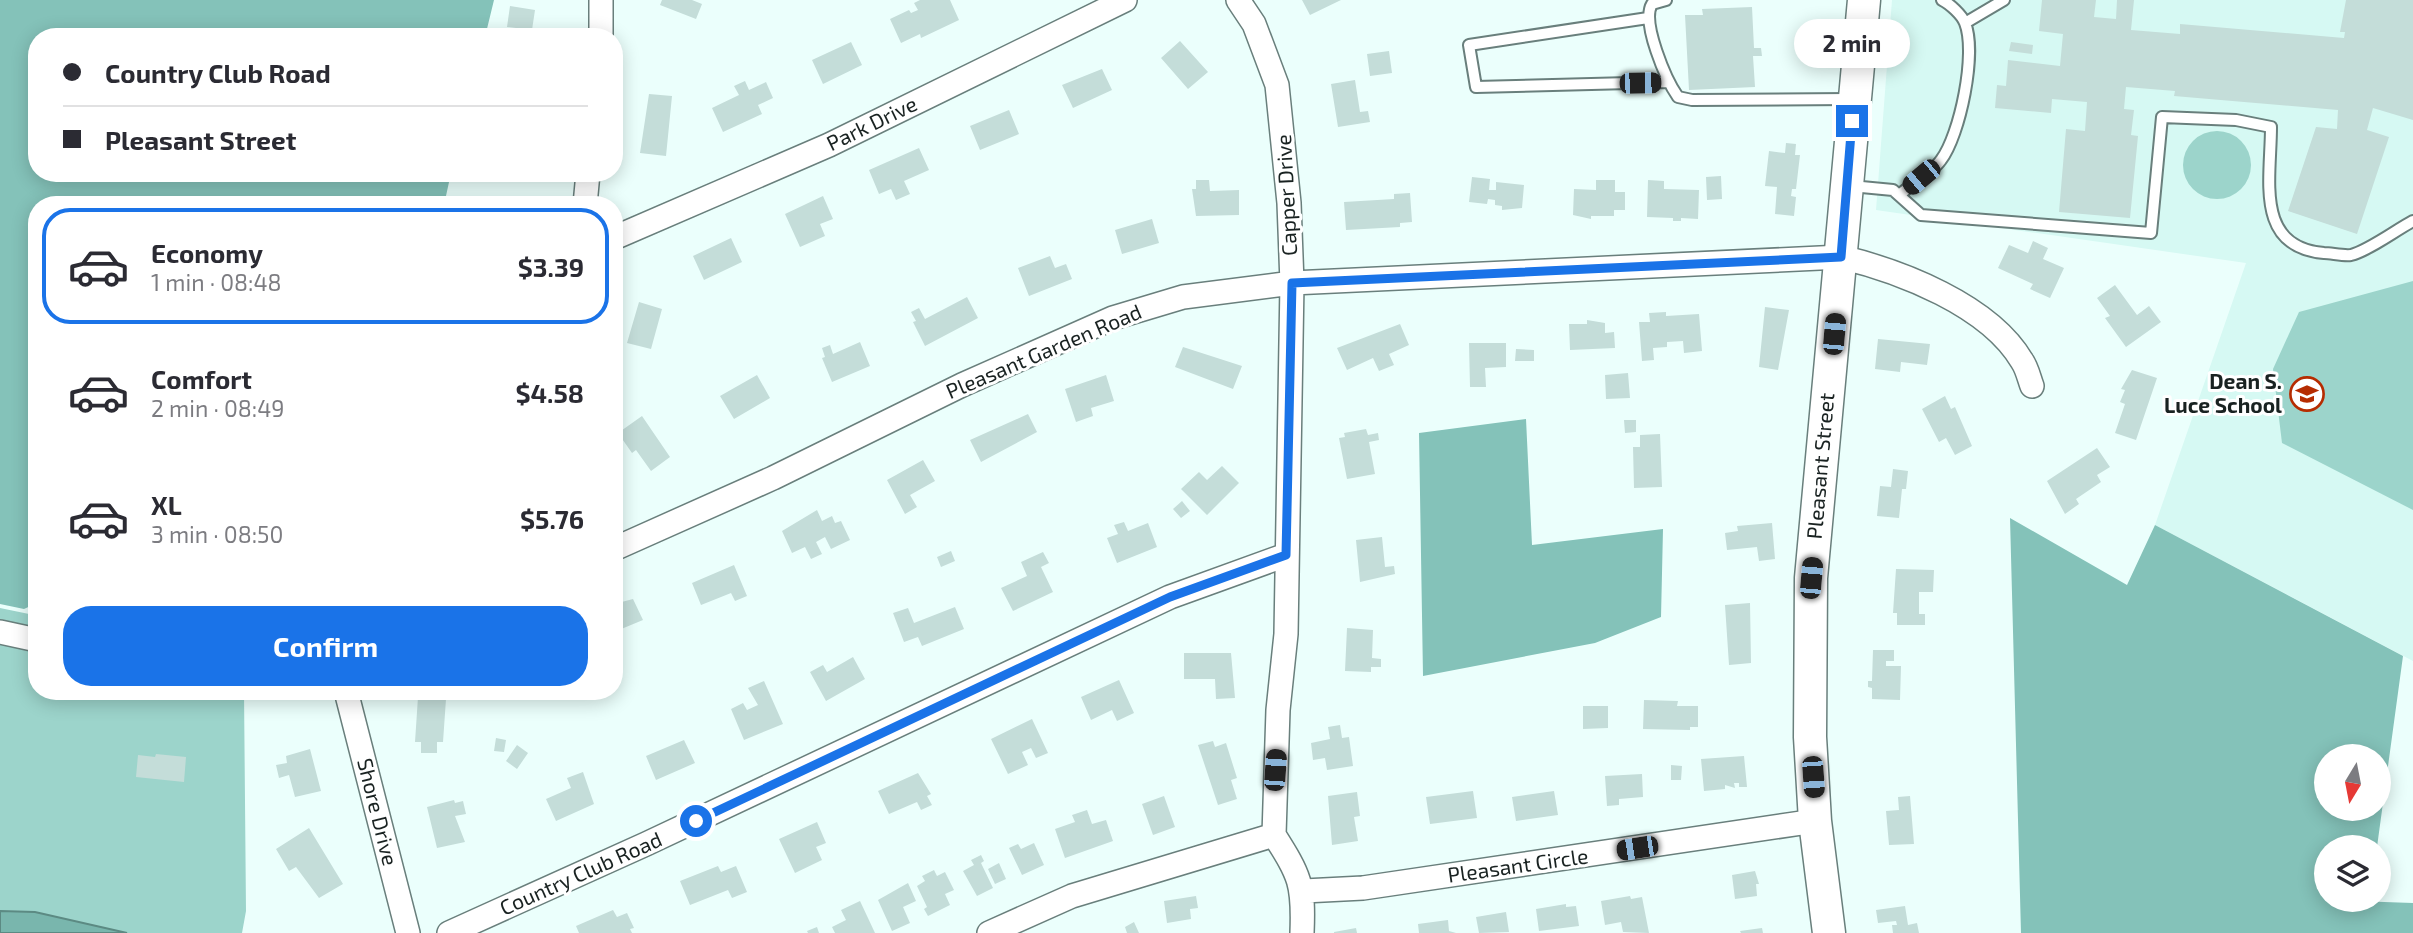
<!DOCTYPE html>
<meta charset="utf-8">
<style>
:root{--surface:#fff;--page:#f2f2f3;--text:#2b2b33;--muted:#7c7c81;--line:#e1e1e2;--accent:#1a73e8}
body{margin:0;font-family:"Exo 2",sans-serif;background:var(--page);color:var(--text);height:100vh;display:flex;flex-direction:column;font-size:26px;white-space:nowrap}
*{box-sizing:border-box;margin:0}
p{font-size:23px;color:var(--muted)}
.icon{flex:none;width:38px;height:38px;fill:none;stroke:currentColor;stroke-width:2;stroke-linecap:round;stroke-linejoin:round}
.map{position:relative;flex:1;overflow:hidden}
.drawer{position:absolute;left:28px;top:196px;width:595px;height:504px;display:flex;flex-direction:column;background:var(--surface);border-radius:28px;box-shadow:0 4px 18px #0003}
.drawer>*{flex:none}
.banner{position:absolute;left:28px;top:28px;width:595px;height:154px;border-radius:28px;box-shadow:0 4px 18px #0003;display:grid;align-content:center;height:154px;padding:0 35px;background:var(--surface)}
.needle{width:46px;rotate:190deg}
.tools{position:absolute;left:2314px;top:744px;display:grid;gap:14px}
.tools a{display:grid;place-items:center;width:77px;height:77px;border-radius:50%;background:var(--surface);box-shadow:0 4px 18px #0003;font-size:35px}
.end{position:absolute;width:32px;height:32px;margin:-16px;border:9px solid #1a73e8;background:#fff;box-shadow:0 0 0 4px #fff}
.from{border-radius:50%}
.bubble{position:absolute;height:49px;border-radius:24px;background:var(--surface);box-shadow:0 4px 18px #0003;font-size:23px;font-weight:700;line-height:49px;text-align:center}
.car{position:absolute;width:21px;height:42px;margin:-21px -10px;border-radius:9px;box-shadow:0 0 5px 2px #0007;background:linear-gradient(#222 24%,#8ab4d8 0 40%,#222 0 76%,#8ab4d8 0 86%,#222 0)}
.banner b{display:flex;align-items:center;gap:24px;height:66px;font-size:26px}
.banner b+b{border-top:2px solid var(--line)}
.banner i{width:18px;height:18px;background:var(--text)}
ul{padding:12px 0 0;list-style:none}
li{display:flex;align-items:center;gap:21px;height:116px;margin:0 14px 10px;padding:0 21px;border:4px solid transparent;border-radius:28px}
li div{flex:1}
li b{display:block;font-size:26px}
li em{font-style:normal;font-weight:700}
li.selected{border-color:var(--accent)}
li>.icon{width:63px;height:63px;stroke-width:1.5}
.cta{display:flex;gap:14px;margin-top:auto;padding:14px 35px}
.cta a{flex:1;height:80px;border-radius:28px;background:var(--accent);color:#fff;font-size:28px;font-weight:700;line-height:80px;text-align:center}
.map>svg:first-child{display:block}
.built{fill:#d6f9f3}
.green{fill:#9cd4cb}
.forest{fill:#84c2b9;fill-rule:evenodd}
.water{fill:#79b6ad;stroke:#5c8a83;stroke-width:2}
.building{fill:#c4ddd9}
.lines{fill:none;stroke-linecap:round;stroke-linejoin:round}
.lane-casing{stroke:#697f7c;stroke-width:14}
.street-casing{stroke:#697f7c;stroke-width:26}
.secondary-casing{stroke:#697f7c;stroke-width:35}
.lane{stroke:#fff;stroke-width:10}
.street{stroke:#fff;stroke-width:23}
.secondary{stroke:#fff;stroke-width:32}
.route{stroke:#1a73e8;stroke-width:9}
.labels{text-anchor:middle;stroke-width:6;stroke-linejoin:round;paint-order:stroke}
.street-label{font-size:21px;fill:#192221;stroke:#fff}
.poi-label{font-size:21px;font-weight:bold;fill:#192221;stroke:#fff;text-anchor:end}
</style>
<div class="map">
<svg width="2413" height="933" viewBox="0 0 2413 933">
<rect width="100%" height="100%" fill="#ebfffc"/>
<path class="built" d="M1892 0H2413V661L2155 525 2246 263 1876 210Z"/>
<path class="green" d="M2183 165a34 34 0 1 1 68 0a34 34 0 1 1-68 0Z
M2413 281V510L2282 443 2273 369 2299 312Z
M0 608 29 614 37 646V691H244L246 911 242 933H127L35 912 0 911Z"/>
<path class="forest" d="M0 0H494L485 37H37V173H451L444 205H37V603L24 609 0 604Z
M1526 419 1532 545 1663 529 1661 617 1595 643 1423 676 1419 433Z
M2010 518 2127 585 2155 525 2403 656 2377 847H2326V900L2413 903V933H2021ZM2326 756H2378V808H2326Z"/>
<path class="water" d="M0 911 35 912 127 933H0Z"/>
<path class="building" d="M662 0H692L702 4 696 19 660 5Z
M920 0H950L959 20 921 38 920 34 901 43 890 19 909 10 911 13 918 10 914 3Z
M1302 0H1341L1310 15Z
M2042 0H2096L2094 17 2116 19 2117 0H2134L2131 30 2180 34V24L2344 38 2345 32H2340L2346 0H2413V120L2373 108 2367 130 2389 137 2357 234 2288 211 2316 127 2337 129 2338 110 2174 96 2175 91 2126 87 2124 109 2134 110 2131 135 2138 136 2130 218 2059 212 2066 129 2085 131 2087 102 2052 99 2051 113 1995 108 1997 85 2006 86 2008 60 2060 66 2063 34 2039 31Z
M510 6 535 10 532 30 507 27Z
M1752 7 1754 48H1761L1762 56H1753L1755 87 1689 90 1685 15H1703L1702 9Z
M1180 41 1208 72 1188 89 1161 58Z
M851 42 862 65 823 84 812 60Z
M2011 42 2033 45 2032 54 2009 51Z
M1389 51 1392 73 1370 76 1367 54Z
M1102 69 1112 90 1073 108 1062 85Z
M1355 80 1360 112 1368 111 1370 122 1338 127 1331 84Z
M745 81 749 90 766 82 773 98 758 105 762 114 723 132 712 108 739 95 734 86Z
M649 94 672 96 666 156 640 153Z
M1009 110 1019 134 980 150 970 126Z
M1786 143 1796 144 1795 155H1800L1796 189H1792L1791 196 1796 197 1794 216 1775 214 1777 187 1765 186 1769 151 1785 153Z
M919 148 929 170 904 181 910 194 896 200 891 189 879 194 869 170Z
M1721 176 1722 199 1707 200 1706 177Z
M1472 177 1490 179 1489 190H1496V182L1524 185 1522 208 1502 210V206L1495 205V200L1488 199 1487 204 1469 202Z
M1196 180H1209L1210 191 1239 190V215L1196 216 1192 189H1196Z
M1596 180H1615V192H1625V210H1614V216H1591V219L1573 215 1574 189 1596 190Z
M1648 180 1664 181V189L1699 190 1698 219 1681 218V221H1673V218L1647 217Z
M1410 193 1412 222 1400 223V227L1346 230 1344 202 1394 199V194Z
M823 196 833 219 820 224 825 236 800 247 785 214Z
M1152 219 1159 243 1122 254 1115 230Z
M731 238 742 262 704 280 693 256Z
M2033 241 2048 248 2043 259 2064 268 2050 298 2030 289 2033 284 1998 268 2009 245 2028 253Z
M1050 256 1055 268 1066 264 1072 279 1029 296 1018 268Z
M2115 285 2137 315 2149 306 2161 322 2126 347 2105 318 2110 316 2097 298Z
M967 297 978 318 925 346 913 322 916 321 911 312 919 308 925 319Z
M639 302 662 309 651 349 627 343Z
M1765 307 1789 310 1778 370 1759 367Z
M1666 312V316L1699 314 1702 351 1684 353 1683 341 1667 342V347L1653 348 1654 360 1642 361 1639 322H1650L1649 313Z
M1587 320 1605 323V333L1614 332 1615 348 1570 350 1569 324H1587Z
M1400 324 1409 345 1389 354 1394 365 1379 371 1373 358 1347 370 1337 348Z
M1878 339 1930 344 1927 365 1901 362 1900 372 1875 369Z
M860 342 870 366 832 382 822 358 825 357 822 348 830 345 833 354Z
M1469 343H1506V367L1485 368 1486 387H1470Z
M1183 347 1242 366 1233 389 1175 367Z
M1516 349 1534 350V361H1515Z
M2132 370 2157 378 2136 440 2115 433 2125 404 2120 402 2125 390 2121 389Z
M1628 373 1630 398 1606 399 1605 375Z
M757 375 770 398 734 419 720 396Z
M1106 375 1114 401 1091 408 1093 416 1076 422 1065 389Z
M1945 396 1951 409 1955 407 1972 446 1955 455 1946 438 1939 442 1922 409Z
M1028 414 1037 432 981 462 970 440Z
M642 416 670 457 651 471 636 450 632 453 618 433Z
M1624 420H1636V432L1625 433Z
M1366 429 1368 435 1378 433 1379 440 1369 442 1375 474 1347 479 1339 438 1345 437 1344 433Z
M1660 434 1662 487 1634 488 1633 447H1640V435Z
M2097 448 2110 467 2097 475 2101 482 2076 499 2079 504 2065 514 2047 481Z
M923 460 935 481 910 495 917 507 905 514 887 480Z
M1222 466 1239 483 1207 515 1181 489 1199 472 1207 480Z
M1893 469 1908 471 1906 489H1902L1899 518 1877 516 1880 486 1891 487Z
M1182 501 1190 511 1181 518 1173 509Z
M817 510 822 521 832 516 835 523 841 521 850 540 831 549 825 537 816 542 822 554 811 559 805 547 792 553 782 531Z
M1124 522 1128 531 1148 523 1157 547 1117 563 1107 538 1118 534 1114 525Z
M1772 523 1775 559 1759 561 1757 547 1727 550 1725 533 1738 531 1737 526Z
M1382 537 1385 567 1394 566 1395 574 1360 582 1356 540Z
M951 551 955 561 941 567 937 557Z
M1043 552 1049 563 1041 567 1053 592 1013 611 1001 588 1027 576 1021 562Z
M734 565 747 596 735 601 731 593 701 605 692 583Z
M1896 569 1934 570 1933 592H1919V614H1925V625H1897V613H1893Z
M633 599 643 620 614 632V604Z
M1750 603 1751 663 1729 665 1725 605Z
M955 607 964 629 922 646 918 637 904 642 893 613 908 608 914 623Z
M1347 628 1373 630 1372 658 1381 659V667H1371V672L1345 671Z
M1873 650H1894V661H1886V666H1901L1900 700 1872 699V688L1868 687V681H1872Z
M1184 653H1231L1235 698 1216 699 1215 679H1184Z
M853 657 865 679 826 701 810 672 823 665 827 672Z
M1119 680 1134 713 1117 721 1112 710 1091 720 1081 697Z
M764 681 783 724 744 740 731 709 743 703 747 710 758 705 748 688Z
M418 697 446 699 443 742H437V753H421V742H415Z
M1644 700 1678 701 1677 706H1698V727H1690V730L1643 729Z
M1583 706H1608V728L1583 729Z
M1032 719 1048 753 1036 758 1031 748 1022 752 1028 765 1008 774 991 739Z
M1340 725 1342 738 1349 737 1353 766 1327 770 1325 758 1313 760 1311 743 1330 739 1328 727Z
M496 738 506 740 504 752 494 751Z
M684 740 695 763 656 780 646 756Z
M1213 741 1215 747 1226 743 1237 778 1231 780 1237 799 1218 805 1198 745Z
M517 745 528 753 517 769 506 761Z
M310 749 321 791 295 797 289 775 279 778 276 765 287 763 286 756Z
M156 754 186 757 184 782 136 777 138 755 155 757Z
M1744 756 1747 787H1739V783H1734L1735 788 1725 785V789L1704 791 1701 759Z
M1671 765 1682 766 1681 780H1671Z
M583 772 594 804 556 821 546 799 571 788 567 778Z
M918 773 931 794 927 796 932 805 921 810 917 802 889 814 878 791Z
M1642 774 1643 797 1619 799V805L1607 806 1605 776Z
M1473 791 1477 818 1430 824 1426 797Z
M1554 791 1558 815 1516 821 1512 797Z
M1357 792 1360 816 1354 817 1358 841 1332 845 1328 796Z
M1164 796 1175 827 1153 835 1142 804Z
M1910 796 1914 844 1889 845 1886 811 1899 810 1898 797Z
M454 800 455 803 463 801 466 814 455 816 465 842 437 848 427 807Z
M1087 810 1092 824 1106 820 1113 841 1065 858 1055 829 1075 822 1072 815Z
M817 822 826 843 816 847 822 860 795 873 779 839Z
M309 828 343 884 319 898 296 867 289 871 276 849Z
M1034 843 1044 865 1022 875 1009 848 1018 844 1021 849Z
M981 855 984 861 981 863 993 888 977 896 963 871 974 865 971 860Z
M999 863 1006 879 995 884 988 869Z
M718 866 721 872 736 866 747 892 732 898 728 890 690 905 680 881Z
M934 870 937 876 945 872 954 890 945 894 950 905 928 916 924 909 927 907 917 886 925 881 922 876Z
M1755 871 1759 884H1756L1757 896 1735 899 1732 875Z
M908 883 916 901 903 907 910 923 892 931 878 900Z
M1196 896 1198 908 1190 909 1191 919 1167 923 1164 901Z
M1630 896 1631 899 1642 897 1649 933 1623 932 1621 922 1605 925 1601 901Z
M860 901 875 933H835L832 927 846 920 841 910Z
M1566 904V907L1576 906 1579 926 1539 931 1536 909Z
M1905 906 1908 925 1917 923 1919 933H1893L1892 925H1897L1896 921 1878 923 1876 910Z
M613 910 617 917 627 913 634 928 630 929 632 933H579L576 926Z
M1506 912 1509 932 1479 933 1476 917Z
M1448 920 1449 931 1456 933H1419L1418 924Z
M1134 922 1139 933H1127L1125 927Z
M817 927 819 933H808L807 931Z
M1356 928 1357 933H1334V932Z
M1762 928 1763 933H1741L1740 931Z"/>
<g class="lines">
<g class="lane-casing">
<path id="lane" d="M1666 0 1652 4C1641 22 1666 80 1678 97L1692 100 1851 99
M1648 18 1469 45 1476 87 1668 82
M1965 23 2004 0
M1851 186 1893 190 1921 215 2151 233 2162 117 2236 120 2271 127C2271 179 2254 247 2324 253 2331 253 2343 256 2351 255 2368 251 2396 230 2413 221
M1899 195C1912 184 1931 174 1941 160 1960 135 1977 53 1965 23 1962 15 1950 4 1942 0"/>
</g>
<g class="street-casing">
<path id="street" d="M1238 0 1254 24 1277 85 1289 203 1292 283 1286 634 1278 710 1274 835
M601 37V0
M585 205 588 173
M614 238 829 145 1125 0
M614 549 773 478 962 385 1113 318 1183 297 1292 283 1841 257C1900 271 1989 305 2022 361 2027 368 2029 378 2032 386
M0 632 37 640
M346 691 408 933
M1304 891 1363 888 1815 821
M449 933 646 844 1170 597 1286 555
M989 933 1072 896 1274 835C1300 876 1304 884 1302 933"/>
</g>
<g class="secondary-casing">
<path id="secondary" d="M1829 933 1815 821 1810 737 1811 578 1864 0"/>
</g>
<use href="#lane" class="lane"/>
<use href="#street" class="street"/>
<use href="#secondary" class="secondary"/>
</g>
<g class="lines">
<path class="route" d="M696 821 1170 597 1286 555 1292 283 1841 257 1852 121"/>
</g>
<defs>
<g id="school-ring" transform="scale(1.75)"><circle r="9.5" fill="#fff" stroke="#b62c01" stroke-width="1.5"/><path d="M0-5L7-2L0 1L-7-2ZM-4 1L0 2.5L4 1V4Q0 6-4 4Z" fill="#b62c01"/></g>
</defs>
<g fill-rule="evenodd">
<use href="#school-ring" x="2307" y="394"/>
</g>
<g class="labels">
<g class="street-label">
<text transform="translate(872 124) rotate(-26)" y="7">Park Drive</text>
<text transform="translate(1287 195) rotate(-93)" y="7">Capper Drive</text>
<text transform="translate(1044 352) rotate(-23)" y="7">Pleasant Garden Road</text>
<text transform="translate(1821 466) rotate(-85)" y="7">Pleasant Street</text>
<text transform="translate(377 812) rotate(76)" y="7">Shore Drive</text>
<text transform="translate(1518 866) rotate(-8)" y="7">Pleasant Circle</text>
<text transform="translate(581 874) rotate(-24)" y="7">Country Club Road</text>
</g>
<g class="poi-label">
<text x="2282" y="389">Dean S.<tspan x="2282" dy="24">Luce School</tspan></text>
</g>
</g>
</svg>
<div class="tools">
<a><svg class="needle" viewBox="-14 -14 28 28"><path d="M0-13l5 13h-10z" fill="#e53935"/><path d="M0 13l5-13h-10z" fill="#7c7c81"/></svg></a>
<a><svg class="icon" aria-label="layers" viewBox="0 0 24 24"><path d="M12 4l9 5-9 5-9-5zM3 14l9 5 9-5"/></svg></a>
</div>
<i class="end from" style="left:696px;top:821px"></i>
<i class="end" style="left:1852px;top:121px"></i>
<div class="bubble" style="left:1794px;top:19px;width:116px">2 min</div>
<i class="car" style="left:1640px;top:83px;rotate:89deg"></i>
<i class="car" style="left:1921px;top:177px;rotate:230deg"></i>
<i class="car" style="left:1834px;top:334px;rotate:5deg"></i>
<i class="car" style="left:1811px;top:578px;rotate:5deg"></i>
<i class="car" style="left:1275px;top:770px;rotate:4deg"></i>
<i class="car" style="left:1813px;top:777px;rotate:176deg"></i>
<i class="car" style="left:1637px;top:848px;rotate:261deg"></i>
<div class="banner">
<b><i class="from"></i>Country Club Road</b>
<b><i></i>Pleasant Street</b>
</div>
<section class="drawer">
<ul>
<li class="selected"><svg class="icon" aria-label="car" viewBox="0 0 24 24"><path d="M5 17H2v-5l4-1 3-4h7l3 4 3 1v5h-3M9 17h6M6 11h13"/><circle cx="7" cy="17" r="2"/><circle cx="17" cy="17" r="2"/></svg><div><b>Economy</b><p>1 min · 08:48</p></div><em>$3.39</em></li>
<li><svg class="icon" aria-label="car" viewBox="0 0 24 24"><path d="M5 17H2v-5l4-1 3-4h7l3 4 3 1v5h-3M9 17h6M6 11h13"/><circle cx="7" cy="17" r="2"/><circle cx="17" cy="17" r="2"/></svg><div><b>Comfort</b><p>2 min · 08:49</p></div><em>$4.58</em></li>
<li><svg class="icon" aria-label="car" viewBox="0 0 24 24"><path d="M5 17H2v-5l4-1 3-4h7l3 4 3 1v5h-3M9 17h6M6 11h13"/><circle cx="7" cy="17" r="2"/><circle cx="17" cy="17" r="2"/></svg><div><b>XL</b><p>3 min · 08:50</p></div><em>$5.76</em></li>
</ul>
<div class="cta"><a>Confirm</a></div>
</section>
</div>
